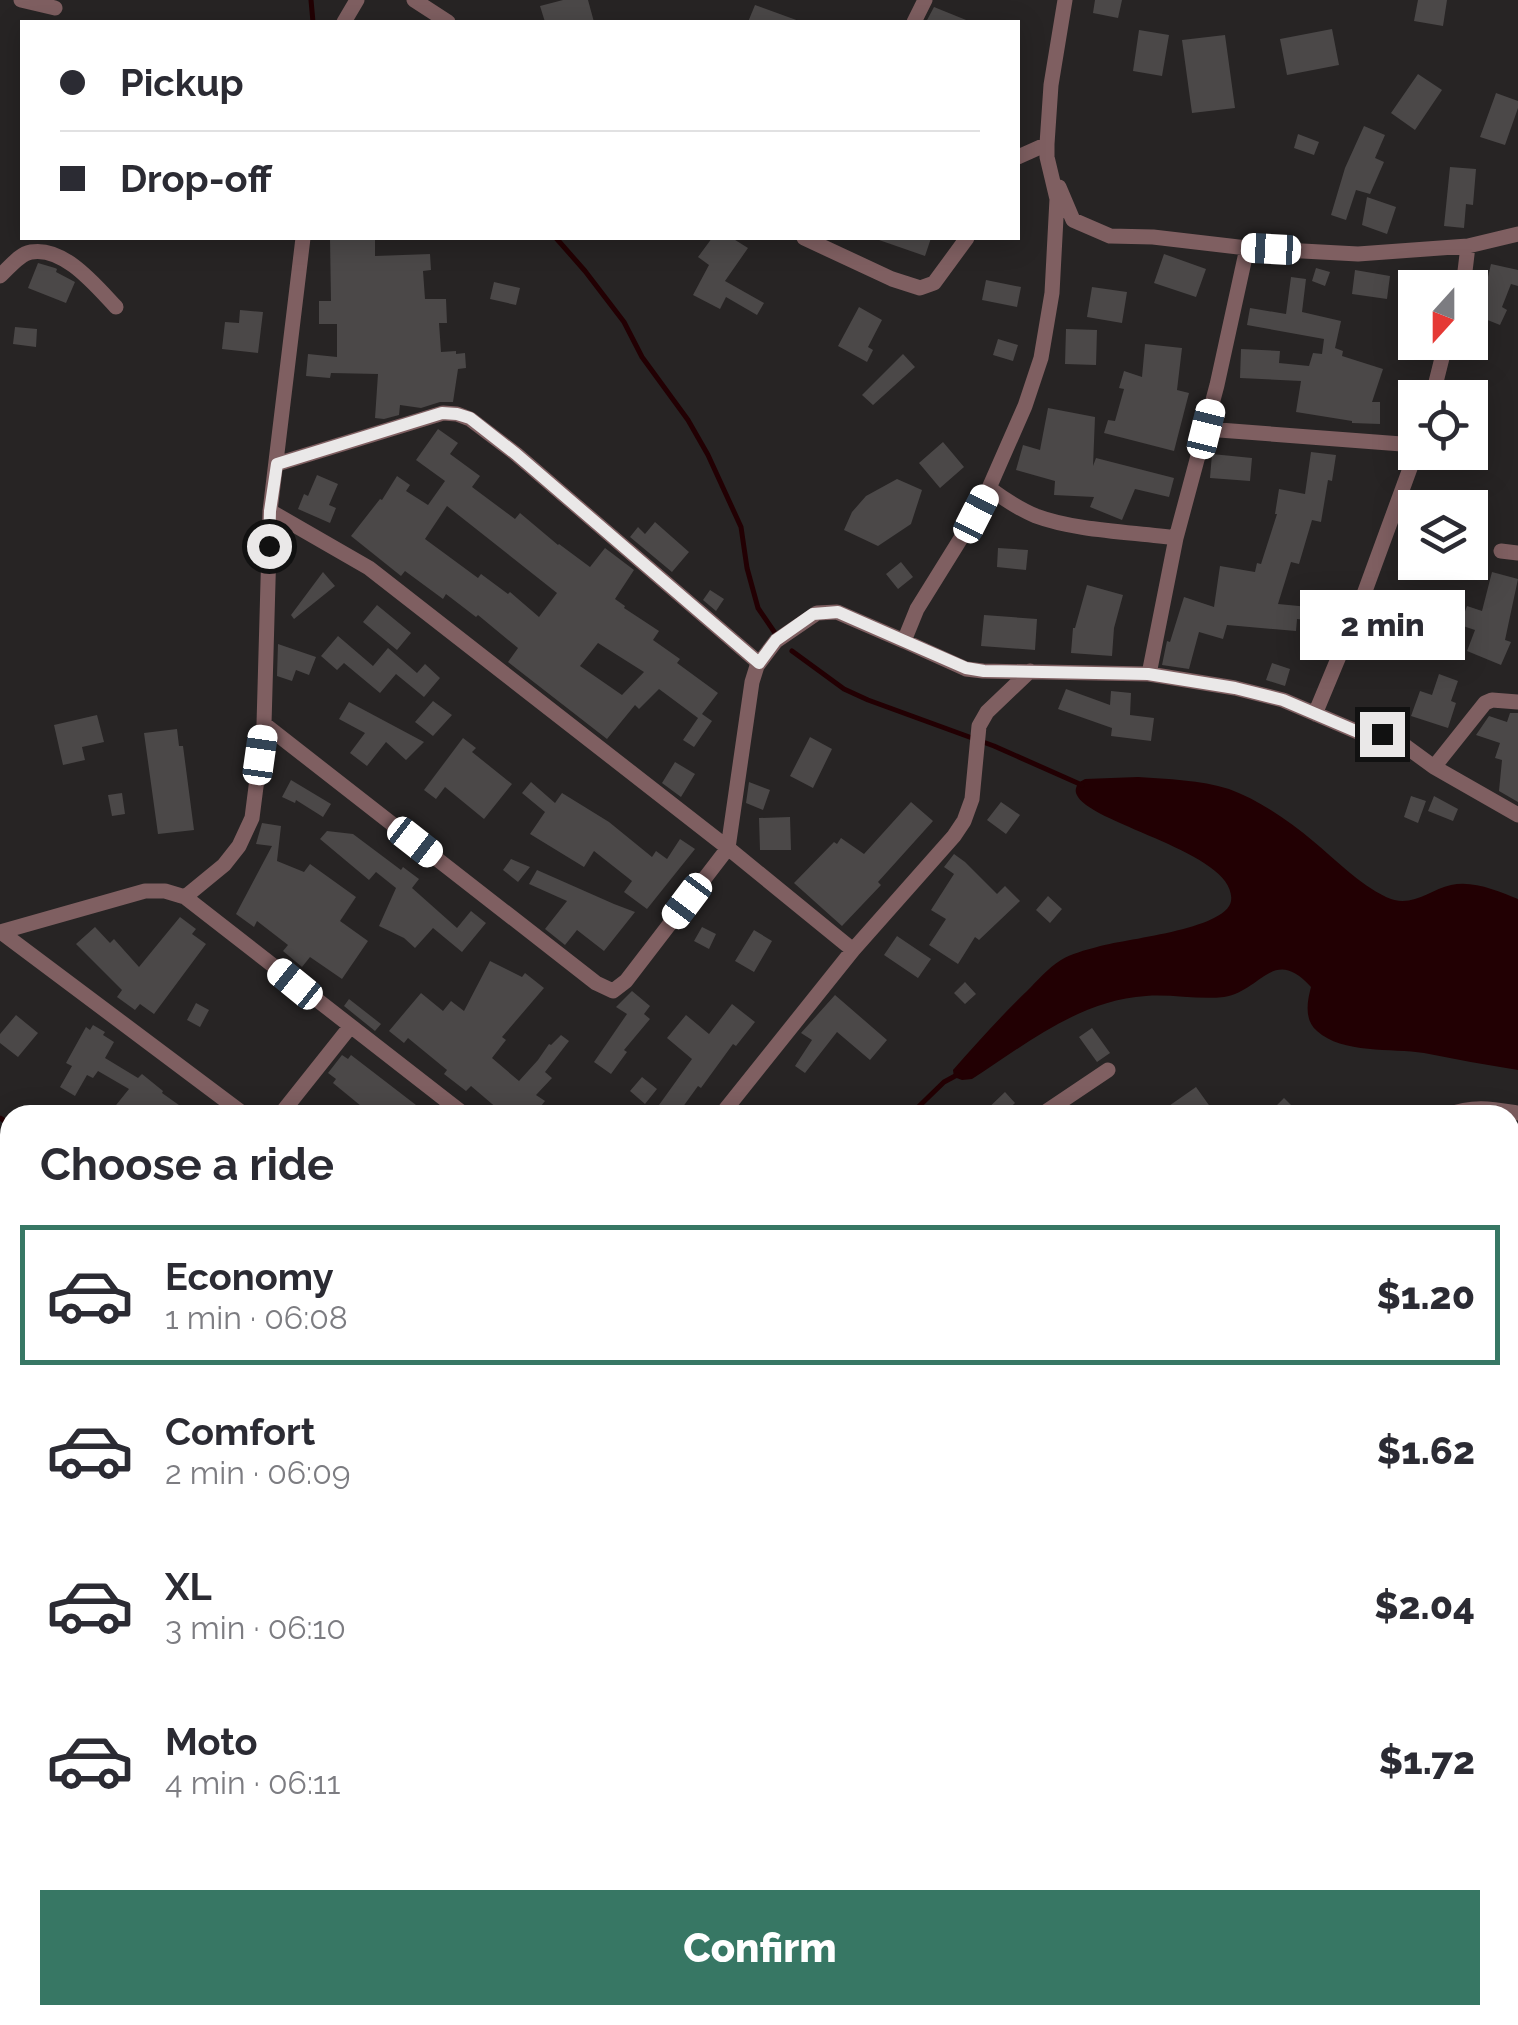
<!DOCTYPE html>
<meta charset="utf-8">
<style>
:root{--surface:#fff;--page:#f7f7f7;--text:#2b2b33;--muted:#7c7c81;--line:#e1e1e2;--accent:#377764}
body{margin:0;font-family:Raleway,sans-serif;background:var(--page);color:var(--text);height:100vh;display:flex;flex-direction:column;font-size:38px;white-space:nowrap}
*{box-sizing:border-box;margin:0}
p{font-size:32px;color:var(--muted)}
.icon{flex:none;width:55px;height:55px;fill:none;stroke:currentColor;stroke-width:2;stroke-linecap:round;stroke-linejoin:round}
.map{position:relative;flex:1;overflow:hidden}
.panel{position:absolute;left:0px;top:1105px;width:1520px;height:920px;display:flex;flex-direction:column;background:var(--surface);border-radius:30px 30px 0 0;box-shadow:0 5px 25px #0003}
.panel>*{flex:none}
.guide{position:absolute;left:20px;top:20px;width:1000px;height:220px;border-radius:0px;box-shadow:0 5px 25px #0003;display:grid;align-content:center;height:220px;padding:0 40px;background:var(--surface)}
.needle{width:65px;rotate:201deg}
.fabs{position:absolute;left:1398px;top:270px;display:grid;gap:20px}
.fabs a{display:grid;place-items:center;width:90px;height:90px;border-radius:0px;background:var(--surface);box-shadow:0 5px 25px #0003;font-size:50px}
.end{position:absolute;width:45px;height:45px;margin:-22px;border:12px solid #eae8e8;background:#111;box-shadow:0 0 0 5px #111}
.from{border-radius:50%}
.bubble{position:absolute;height:70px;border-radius:0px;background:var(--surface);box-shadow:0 5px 25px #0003;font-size:32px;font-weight:800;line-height:70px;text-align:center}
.car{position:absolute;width:30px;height:60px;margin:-30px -15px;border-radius:12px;box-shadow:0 0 8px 2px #0007;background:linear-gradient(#fff 24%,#345 0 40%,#fff 0 76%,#345 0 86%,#fff 0)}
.guide b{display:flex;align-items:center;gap:35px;height:95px;font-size:38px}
.guide b+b{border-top:2px solid var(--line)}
.guide i{width:25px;height:25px;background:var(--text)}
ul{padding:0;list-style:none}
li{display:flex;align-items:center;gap:30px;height:140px;margin:0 20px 15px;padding:0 20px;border:5px solid transparent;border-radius:0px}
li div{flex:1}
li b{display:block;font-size:38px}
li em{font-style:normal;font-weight:800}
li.active{border-color:var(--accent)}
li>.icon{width:90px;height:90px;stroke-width:1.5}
h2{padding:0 40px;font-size:45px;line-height:120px}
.primary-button{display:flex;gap:20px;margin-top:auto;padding:20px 40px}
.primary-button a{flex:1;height:115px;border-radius:0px;background:var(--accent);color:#fff;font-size:40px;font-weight:800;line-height:115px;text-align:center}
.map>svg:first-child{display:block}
.water{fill:#220003}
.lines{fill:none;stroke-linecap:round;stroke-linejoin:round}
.stream{stroke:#220003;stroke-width:5}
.building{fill:#4b4848;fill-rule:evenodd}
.street{stroke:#7f5f61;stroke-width:15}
.route{stroke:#eae8e8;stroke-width:12}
</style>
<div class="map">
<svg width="1518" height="2025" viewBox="0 0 1518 2025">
<rect width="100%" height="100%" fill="#272424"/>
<path class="water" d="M1138 777C1168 779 1200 780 1229 789 1259 800 1289 821 1313 841 1337 861 1358 883 1386 897 1411 909 1429 890 1451 885 1473 880 1498 891 1518 899V1070C1486 1065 1455 1059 1424 1053 1392 1048 1342 1054 1317 1031 1304 1020 1307 1002 1311 987 1273 945 1262 991 1224 997 1199 1000 1172 994 1146 996 1080 1000 1026 1044 972 1079L962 1080 954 1077 953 1070C977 1043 1001 1016 1027 991 1037 981 1048 968 1061 960 1071 954 1085 950 1097 947 1122 939 1226 930 1231 901 1238 854 1097 826 1078 797 1074 791 1076 788 1078 783L1085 779Z"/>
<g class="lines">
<path class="stream" d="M311 0 313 22
M556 238 585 271 624 322 642 357 688 420 708 455 741 527 747 568 758 608 775 633
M792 651 844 689 868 700 994 746 1082 785
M910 1115 944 1082 957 1075
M0 1118 10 1124
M0 1659 10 1658
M1510 1704 1518 1703
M756 2025 770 2015"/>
</g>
<path class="building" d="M563 0H588L594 22H545L540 6Z
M1095 0H1122L1118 18 1093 13Z
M1418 0H1447L1443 26 1414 21Z
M755 5 799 21 798 22H748Z
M934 7 971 22H926Z
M1332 29 1339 65 1287 75 1280 39Z
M1139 30 1169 35 1162 76 1133 71Z
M1225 35 1235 108 1192 113 1182 40Z
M1418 74 1442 90 1415 130 1391 113Z
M1496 93 1518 101V108L1505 145 1480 137Z
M1364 126 1385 135 1375 158 1384 162 1370 194 1356 190 1346 220 1331 215 1345 168Z
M1298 134 1319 142 1314 155 1294 148Z
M1450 167 1476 169 1473 205 1466 204 1464 228 1444 226Z
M1367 197 1396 207 1387 234 1362 225Z
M330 238H375V256L430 254 431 270 423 271 425 299H446L447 323H439L441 352 456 351V354L465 353 466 368 458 369 453 402H440L421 408 400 405 399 415 384 419 375 418 378 374 331 373 330 378 306 376 308 354 337 357V324H319V301H331Z
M712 238H732L748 248 725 281 764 303 757 315 726 297 720 309 693 295 709 265 698 257Z
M879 238H931L925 256 879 240Z
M1164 254 1206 269 1196 297 1154 283Z
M38 263 55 268 57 269 56 272 75 282 66 303 28 288Z
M1491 264 1518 270V286L1511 284 1502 307 1507 310 1500 325 1470 313 1484 275 1488 277Z
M1316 268 1330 272 1325 286 1312 281Z
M1355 270 1390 276 1387 299 1352 294Z
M1291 277 1306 279 1302 312 1341 321 1335 348 1343 351 1342 356 1383 369 1372 402H1380V424L1352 423V421L1296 412 1301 381 1240 378 1241 349 1280 351 1279 363 1309 366 1313 353 1322 354 1324 339 1247 325 1250 308 1286 314Z
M986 280 1021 287 1017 307 982 300Z
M494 282 520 288 516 305 490 299Z
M1092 287 1127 292 1122 323 1087 317Z
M859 307 882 320 868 347 873 350 867 362 838 346Z
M240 310 263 312 258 353 222 349 225 322 239 323Z
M15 327 37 329 36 347 13 344Z
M1066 329 1097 330 1096 365 1065 364Z
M998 339 1018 345 1013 361 993 355Z
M1145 344 1182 348 1177 390 1189 393 1174 451 1104 433 1108 420 1115 421 1124 389 1119 388 1124 371 1142 377Z
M903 354 915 367 873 405 862 395Z
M1048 408 1095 417 1093 466 1096 458 1174 478 1169 497 1135 489 1122 520 1090 507 1094 497 1054 495 1055 481 1016 470 1023 445 1040 450Z
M438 429 458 443 450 454 480 476 472 487 515 519 520 513 558 545 559 544 590 567 605 548 634 570 615 599 625 606 624 608 659 631 653 640 680 659 677 663 718 693 702 714 712 721 694 747 683 740 698 718 659 689 639 709 635 705 607 739 508 662 518 648 478 615 476 617 446 594 443 599 405 571 401 576 351 536 380 499 382 500 397 476 410 485 406 491 428 505 445 481 416 460ZM447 506 557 593 539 617 510 592 508 594 481 574 478 578 425 539ZM598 643 644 672 622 695 580 666Z
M943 442 964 467 940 488 919 463Z
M1311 452 1336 455 1332 481 1328 480 1321 522 1312 520 1299 564 1291 562 1278 604 1309 607 1310 603 1336 606 1334 623 1297 619 1296 631 1227 625 1223 639 1199 632 1189 669 1162 665 1167 641 1170 642 1184 597 1214 607 1220 566 1255 572 1257 563 1261 564 1277 514H1275L1279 489 1305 494Z
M1212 454 1252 458 1250 481 1210 478Z
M317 475 338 484 329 505 336 508 330 523 298 509 304 494 308 496Z
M897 479 922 490 911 524 878 546 844 530 852 512 866 496Z
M655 522 689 552 672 572 630 537 638 527 645 534Z
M998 548 1028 550 1026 570 997 567Z
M901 562 913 577 898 589 886 574Z
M323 572 335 586 294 619 291 615Z
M1492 572 1518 579 1505 640 1511 642 1501 665 1467 651 1475 630 1460 625 1467 606 1482 611Z
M1087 585 1123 595 1114 628 1112 656 1071 653 1073 628H1075Z
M710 590 724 599 716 611 703 600Z
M377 605 411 633 397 650 363 622Z
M984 615 1037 619 1035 650 981 646Z
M338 636 373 666 388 648 417 673 425 664 440 678 424 697 396 674 380 693 344 663 337 670 321 656Z
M278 644 316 657 309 675 296 670 292 681 277 676Z
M1272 663 1290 669 1285 686 1266 680Z
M1439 674 1458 681 1451 701 1456 703 1448 728 1411 716 1420 691 1432 695Z
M1066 689 1110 705 1111 691 1131 693 1130 715 1154 718 1151 741 1111 736 1112 728 1058 709Z
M433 701 452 715 433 736 415 722Z
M349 702 424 742 406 760 386 742 367 766 350 753 365 733 339 719Z
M1510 713H1518V802L1499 791 1502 760 1495 758 1500 743 1476 735 1489 716 1507 722Z
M97 715 104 742 82 747 85 760 63 765 54 725Z
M177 729 179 746H183L194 830 158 834 144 733Z
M810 737 832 749 813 788 790 776Z
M463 738 476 748 472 752 512 784 484 819 445 787 436 799 424 790Z
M675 762 695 774 681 797 662 783Z
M291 780 331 804 323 817 296 800 295 803 282 797Z
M531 782 555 803 562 793 609 822 652 857 656 851 667 859 680 839 695 849 647 909 624 892 632 881 594 851 584 867 530 834 545 812 522 793Z
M749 782 770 790 763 810 746 803Z
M122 793 125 814 112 816 108 795Z
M1411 796 1426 801 1418 823 1404 817Z
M1434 796 1458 809 1453 821 1428 811Z
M911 802 933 821 878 882 881 885 842 926 794 883 834 842 837 844 841 838 864 854Z
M1001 802 1020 815 1006 834 987 820Z
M790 817 791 850H760L759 818Z
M262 823 281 826 277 861 304 872 310 864 356 897 340 921 368 941 342 979 310 957 302 967 283 951 288 945 257 921 254 927 236 914 272 846 256 844Z
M327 831 353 834 401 870 403 867 419 879 412 888 457 928 471 911 486 923 462 952 433 928 415 948 404 938 379 926 396 888 376 872 369 880 320 839Z
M954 854 965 862 997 894 1005 886 1020 901 979 940 975 937 958 964 929 945 946 919 931 910 954 874 944 867Z
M511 859 530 867 518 882 503 870Z
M537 870 614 904 635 912 604 951 577 930 565 945 545 929 567 901 529 884Z
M1048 896 1062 909 1050 923 1036 910Z
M180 917 196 929 192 934 206 944 154 1014 140 1004 135 1010 117 997 122 990 76 944 95 927 110 943 114 939 139 967Z
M702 927 716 934 709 949 694 941Z
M754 930 772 941 754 972 735 961Z
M897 936 931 959 918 978 884 955Z
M490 961 522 977 525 973 544 988 502 1037 506 1040 492 1058 519 1081 538 1060 549 1044 551 1045 561 1035 569 1041 545 1072 552 1078 536 1095 545 1101 534 1115H505L471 1086 466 1091 444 1074 447 1070 408 1038 404 1043 389 1031 421 993 443 1011 451 1001 464 1011Z
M965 982 976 994 965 1004 954 993Z
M632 991 650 1006 644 1014 650 1019 624 1050 627 1052 611 1074 594 1062 627 1014 616 1007Z
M835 995 887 1040 870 1060 837 1032 805 1073 795 1066 812 1040 801 1033Z
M349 999 381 1024 375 1031 344 1006Z
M196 1003 209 1010 200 1027 187 1020Z
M732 1004 755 1022 736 1046 733 1044 701 1088 698 1086 677 1115H673L659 1105 692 1059 667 1038 686 1015 709 1034Z
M16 1015 38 1033 18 1057 0 1043V1034Z
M93 1025 105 1032 103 1035 114 1042 105 1058 138 1078 142 1074 163 1091 162 1093 193 1115H108L129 1089 98 1071 93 1078 87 1075 75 1096 60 1087 72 1066 66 1063 86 1027 90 1030Z
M1092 1028 1110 1053 1097 1062 1079 1037Z
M342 1055 348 1059 351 1055 429 1115H372L333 1083 336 1079 328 1073Z
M642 1077 657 1089 645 1104 630 1091Z
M1196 1087 1216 1115H1156Z
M1005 1092 1015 1103 1002 1115H981Z
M1284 1098 1301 1115H1267Z"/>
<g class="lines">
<path class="street" d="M21 0 55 8
M414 0 448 22
M1065 0 1051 85 1047 144V157L1057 199 1052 293 1041 358 1025 406 989 488 976 514 917 609 904 641 966 669 983 671 1149 674 1235 688 1283 700 1358 732 1393 737 1434 767 1518 815
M344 22 357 0
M914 22 925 0
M1018 157 1047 144
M1059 187 1073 220 1110 236 1153 237 1247 248 1358 254 1468 246 1518 234
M804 238 892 279 920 288 934 283 967 238
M0 276C9 268 19 254 31 252 64 246 96 286 116 307
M1463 288 1468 246
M1432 398 1446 342
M1206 429 1415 445
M277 464 443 413 457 414 470 419 516 454 759 663
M989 488C1004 499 1019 509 1036 516 1076 531 1134 532 1176 538
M270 511 369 568 728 848 853 950
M1501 551 1518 553
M1149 674 1176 538 1217 385 1247 248
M1315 714 1357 613 1416 452
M264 724 596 983 613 991 626 981 728 848 752 682 757 666 776 641 817 613 837 612 904 641
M1434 767 1485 703 1492 700 1518 702
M185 897 224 865 239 846 252 818 264 724 270 511 303 238
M0 932 145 891H165L185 897 465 1115
M1 932 245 1115
M280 1115 350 1027
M721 1115 853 950 954 836 964 821 972 799 979 726 987 712 1030 671
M1041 1115 1108 1070
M1448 1115C1473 1105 1493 1109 1518 1113
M0 1267 10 1264
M1510 1313 1518 1307
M0 1346 3 1360 0 1371
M1510 1510 1518 1516
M0 1916 10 1908
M0 1983 10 1987
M221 2025 234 2015
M411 2025 428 2015
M608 2025 622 2015"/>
</g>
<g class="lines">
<path class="route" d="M269 546 270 511 277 464 442 413 457 414 470 418 516 454 759 663 776 640 813 614 838 612 966 668 984 671 1148 674 1235 688 1283 700 1358 732 1382 734"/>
</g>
</svg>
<div class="fabs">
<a><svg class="needle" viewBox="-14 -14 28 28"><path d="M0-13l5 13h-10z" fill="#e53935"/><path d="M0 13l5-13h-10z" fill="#7c7c81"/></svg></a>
<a><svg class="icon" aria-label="locate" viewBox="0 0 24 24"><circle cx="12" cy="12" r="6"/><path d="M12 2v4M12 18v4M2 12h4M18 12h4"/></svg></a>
<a><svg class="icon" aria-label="layers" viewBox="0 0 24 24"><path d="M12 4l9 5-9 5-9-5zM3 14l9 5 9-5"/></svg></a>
</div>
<i class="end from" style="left:269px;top:546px"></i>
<i class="end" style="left:1382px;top:734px"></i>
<div class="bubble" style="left:1300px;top:590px;width:165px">2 min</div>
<i class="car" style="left:1271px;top:249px;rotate:273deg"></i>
<i class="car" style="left:1206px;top:429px;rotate:14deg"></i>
<i class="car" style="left:976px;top:514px;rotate:27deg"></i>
<i class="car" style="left:260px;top:755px;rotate:8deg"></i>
<i class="car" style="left:415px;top:842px;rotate:128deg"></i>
<i class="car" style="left:687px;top:901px;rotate:217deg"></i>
<i class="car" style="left:295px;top:984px;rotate:309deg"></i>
<div class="guide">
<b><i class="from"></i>Pickup</b>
<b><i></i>Drop-off</b>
</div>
<section class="panel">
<h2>Choose a ride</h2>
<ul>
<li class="active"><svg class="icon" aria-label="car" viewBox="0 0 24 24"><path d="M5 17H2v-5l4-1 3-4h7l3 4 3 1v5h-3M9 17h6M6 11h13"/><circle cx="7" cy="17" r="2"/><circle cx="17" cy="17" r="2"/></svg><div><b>Economy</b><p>1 min · 06:08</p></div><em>$1.20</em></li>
<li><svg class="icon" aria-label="car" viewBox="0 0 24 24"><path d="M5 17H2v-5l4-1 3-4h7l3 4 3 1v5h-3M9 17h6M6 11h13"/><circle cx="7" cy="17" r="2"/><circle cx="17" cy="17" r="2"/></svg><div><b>Comfort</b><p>2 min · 06:09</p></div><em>$1.62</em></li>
<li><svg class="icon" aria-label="car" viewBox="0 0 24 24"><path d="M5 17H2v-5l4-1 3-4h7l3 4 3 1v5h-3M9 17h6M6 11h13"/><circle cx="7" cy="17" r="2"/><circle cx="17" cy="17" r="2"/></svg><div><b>XL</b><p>3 min · 06:10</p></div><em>$2.04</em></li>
<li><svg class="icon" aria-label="car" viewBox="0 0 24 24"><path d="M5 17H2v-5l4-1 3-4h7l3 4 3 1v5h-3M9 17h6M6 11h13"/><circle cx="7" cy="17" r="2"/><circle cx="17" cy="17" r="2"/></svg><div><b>Moto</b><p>4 min · 06:11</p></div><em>$1.72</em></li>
</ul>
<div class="primary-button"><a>Confirm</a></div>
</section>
</div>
